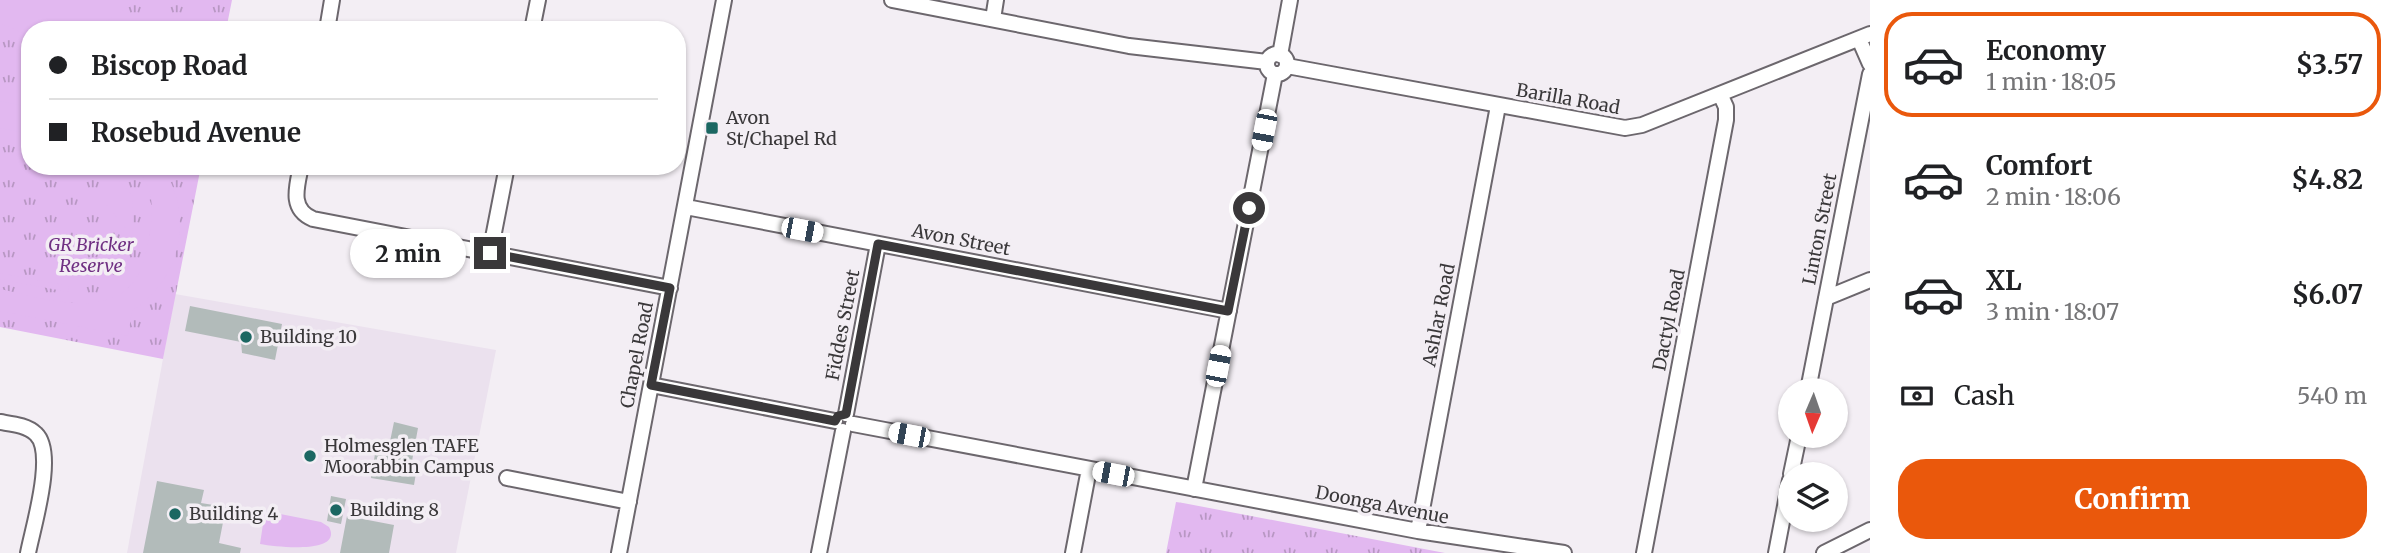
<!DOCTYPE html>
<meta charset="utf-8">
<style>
:root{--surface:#fff;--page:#f2f2f2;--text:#202124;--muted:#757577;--line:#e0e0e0;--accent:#ea580c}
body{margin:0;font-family:Merriweather,serif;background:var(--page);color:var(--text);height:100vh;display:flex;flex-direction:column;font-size:26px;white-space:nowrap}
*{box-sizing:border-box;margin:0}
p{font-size:23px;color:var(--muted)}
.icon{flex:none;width:38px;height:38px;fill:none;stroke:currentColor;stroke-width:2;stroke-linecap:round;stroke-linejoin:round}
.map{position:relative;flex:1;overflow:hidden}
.drawer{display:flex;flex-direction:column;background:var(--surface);width:525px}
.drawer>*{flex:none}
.hud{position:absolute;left:21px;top:21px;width:665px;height:154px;border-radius:28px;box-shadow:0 2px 5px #0004;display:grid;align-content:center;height:154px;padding:0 28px;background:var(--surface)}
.needle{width:46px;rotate:182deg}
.controls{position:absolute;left:1778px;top:378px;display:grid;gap:14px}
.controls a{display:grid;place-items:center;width:70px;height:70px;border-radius:50%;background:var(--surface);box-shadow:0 2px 5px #0004;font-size:35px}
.end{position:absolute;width:32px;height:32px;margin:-16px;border:9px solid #3a383a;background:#fff;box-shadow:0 0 0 4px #fff}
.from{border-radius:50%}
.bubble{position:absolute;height:49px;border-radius:24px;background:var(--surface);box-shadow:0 2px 5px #0004;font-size:23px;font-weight:700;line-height:49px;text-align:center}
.car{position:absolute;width:21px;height:42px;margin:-21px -10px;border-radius:9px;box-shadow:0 0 5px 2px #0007;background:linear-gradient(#fff 24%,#345 0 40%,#fff 0 76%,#345 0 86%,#fff 0)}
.hud b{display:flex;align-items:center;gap:24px;height:66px;font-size:26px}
.hud b+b{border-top:2px solid var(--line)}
.hud i{width:18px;height:18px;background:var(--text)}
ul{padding:12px 0 0;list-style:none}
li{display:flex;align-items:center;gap:21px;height:105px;margin:0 14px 10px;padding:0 14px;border:4px solid transparent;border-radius:28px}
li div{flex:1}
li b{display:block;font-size:26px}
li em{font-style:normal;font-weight:700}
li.active{border-color:var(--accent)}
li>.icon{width:63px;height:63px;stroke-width:1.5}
.pay{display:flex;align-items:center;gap:18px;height:77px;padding:0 28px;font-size:26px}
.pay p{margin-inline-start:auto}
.primary-button{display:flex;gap:14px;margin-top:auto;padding:14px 28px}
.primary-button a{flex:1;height:80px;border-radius:28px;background:var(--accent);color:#fff;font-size:28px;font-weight:700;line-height:80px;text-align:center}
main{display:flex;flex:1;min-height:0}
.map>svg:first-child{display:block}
.built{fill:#ebe1ee}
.grass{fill:url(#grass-tufts)}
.pitch{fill:#e2b8f0}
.building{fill:#b2bbba}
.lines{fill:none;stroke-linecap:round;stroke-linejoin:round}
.street-casing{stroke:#6c676d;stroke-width:18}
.street{stroke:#fff;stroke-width:14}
.route{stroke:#3a383a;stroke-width:9}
.poi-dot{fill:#1b6762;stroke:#f3eef4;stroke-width:2.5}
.labels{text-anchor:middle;stroke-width:7;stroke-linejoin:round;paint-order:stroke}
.street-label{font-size:18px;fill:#3a383a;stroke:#f3eef4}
.poi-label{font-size:18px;fill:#3a383a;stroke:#f3eef4;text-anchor:start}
.park-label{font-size:18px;font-style:italic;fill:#703083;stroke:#f3eef4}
</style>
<main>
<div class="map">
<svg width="1870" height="553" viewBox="0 0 1870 553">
<defs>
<pattern id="grass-tufts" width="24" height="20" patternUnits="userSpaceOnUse" patternTransform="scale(1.75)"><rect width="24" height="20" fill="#e2b8f0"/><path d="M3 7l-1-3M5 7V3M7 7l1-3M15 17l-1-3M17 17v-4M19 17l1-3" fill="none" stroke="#b897c3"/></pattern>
</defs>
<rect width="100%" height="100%" fill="#f3eef4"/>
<path class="built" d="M175 294 496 350 456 553H127Z"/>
<path class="grass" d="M0 0H232L226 30H30V166H201L163 359 0 327Z
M1176 502 1183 503 1445 553H1166Z"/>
<path class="pitch" d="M0 0H139L93 30H30V36L0 23Z
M0 101 30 107V134L0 128Z
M106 166 132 195 133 237 106 204Z
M134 166H162C195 216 181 279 132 311L128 336 0 311V289C43 298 113 323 139 273 146 260 147 245 150 231 154 205 153 186 134 166Z
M0 273 69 286 68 292 0 279Z
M265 511 321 522 329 527C343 553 282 548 260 544Z"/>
<path class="building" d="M190 306 282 324 275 360 242 353 241 342 185 331Z
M394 422 418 428 412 461H418L414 485 371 478 375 454 387 456Z
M157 481 204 490 201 503 226 507 219 543 241 548 240 553H143Z
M331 496 346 499 341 524 327 521Z
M347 516 394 525 389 553H340Z"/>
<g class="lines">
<g class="street-casing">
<path id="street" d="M892 0 1129 46 1267 62
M993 19 996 0
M327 30 332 0
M532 30 538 0
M1859 39 1870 64
M1267 64a10 10 0 1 1 20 0a10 10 0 1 1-20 0Z
M1280 55 1290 0
M1287 66 1625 128 1642 125 1870 34
M301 166C297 186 289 209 313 219L670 288
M686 207 1229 311
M490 253 507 166
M1826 298 1870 280
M651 385 835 421
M1808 390 1870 74
M846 414 878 244
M0 422C12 424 27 425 36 434 56 453 33 527 28 553
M853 424 1418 531 1564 553
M1791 474 1799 436
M507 478 629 502
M1194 489 1275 74
M1418 531 1498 106
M619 553 724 0
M819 553 843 431
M1073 553 1089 469
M1644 553 1726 120V107L1720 94
M1776 553 1790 480
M1824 553 1870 530"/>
</g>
<use href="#street" class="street"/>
</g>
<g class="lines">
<path class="route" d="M490 253 670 288 651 385 835 421 838 416 846 414 878 244 1228 311 1249 208"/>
</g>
<g class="poi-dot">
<rect x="705" y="121" width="14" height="14" rx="3.5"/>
<circle cx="246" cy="337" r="7"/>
<circle cx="310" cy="456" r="7"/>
<circle cx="336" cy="510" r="7"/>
<circle cx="175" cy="514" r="7"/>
</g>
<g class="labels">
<g class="street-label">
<text transform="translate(1568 99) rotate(10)" y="6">Barilla Road</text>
<text transform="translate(1820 229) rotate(-79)" y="6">Linton Street</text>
<text transform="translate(961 240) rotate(11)" y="6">Avon Street</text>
<text transform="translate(1439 315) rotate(-79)" y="6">Ashlar Road</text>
<text transform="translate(1669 320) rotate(-79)" y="6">Dactyl Road</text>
<text transform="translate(843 325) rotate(-79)" y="6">Fiddes Street</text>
<text transform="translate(637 355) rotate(-79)" y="6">Chapel Road</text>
<text transform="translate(1382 505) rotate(11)" y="6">Doonga Avenue</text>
</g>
<g class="poi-label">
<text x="726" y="124">Avon<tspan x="726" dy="21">St/Chapel Rd</tspan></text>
<text x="260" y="343">Building 10</text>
<text x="324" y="452">Holmesglen TAFE<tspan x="324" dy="21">Moorabbin Campus</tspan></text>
<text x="350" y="516">Building 8</text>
<text x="189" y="520">Building 4</text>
</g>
<g class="park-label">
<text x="91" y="251">GR Bricker<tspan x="91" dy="21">Reserve</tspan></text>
</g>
</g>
</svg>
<div class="controls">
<a><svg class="needle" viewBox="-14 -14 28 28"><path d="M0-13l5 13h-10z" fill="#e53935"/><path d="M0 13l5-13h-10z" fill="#757577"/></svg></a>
<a><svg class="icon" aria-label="layers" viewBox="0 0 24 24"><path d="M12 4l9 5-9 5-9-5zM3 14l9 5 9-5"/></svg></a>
</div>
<i class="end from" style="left:1249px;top:208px"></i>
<i class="end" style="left:490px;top:253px"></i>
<div class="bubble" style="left:350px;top:229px;width:116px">2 min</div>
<i class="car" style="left:1264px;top:130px;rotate:191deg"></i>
<i class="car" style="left:802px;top:230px;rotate:101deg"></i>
<i class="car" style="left:1218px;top:366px;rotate:11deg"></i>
<i class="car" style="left:909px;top:435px;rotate:281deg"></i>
<i class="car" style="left:1113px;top:474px;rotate:281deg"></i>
<div class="hud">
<b><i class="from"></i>Biscop Road</b>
<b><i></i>Rosebud Avenue</b>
</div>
</div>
<section class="drawer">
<ul>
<li class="active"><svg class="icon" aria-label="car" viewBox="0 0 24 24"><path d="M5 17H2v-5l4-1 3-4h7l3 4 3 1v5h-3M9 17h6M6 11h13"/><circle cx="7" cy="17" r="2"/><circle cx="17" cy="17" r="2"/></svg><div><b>Economy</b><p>1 min · 18:05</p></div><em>$3.57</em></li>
<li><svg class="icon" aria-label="car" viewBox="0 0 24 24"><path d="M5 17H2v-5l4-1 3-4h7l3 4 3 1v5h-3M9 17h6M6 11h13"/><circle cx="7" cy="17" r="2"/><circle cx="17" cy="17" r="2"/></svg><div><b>Comfort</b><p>2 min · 18:06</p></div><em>$4.82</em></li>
<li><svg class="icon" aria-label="car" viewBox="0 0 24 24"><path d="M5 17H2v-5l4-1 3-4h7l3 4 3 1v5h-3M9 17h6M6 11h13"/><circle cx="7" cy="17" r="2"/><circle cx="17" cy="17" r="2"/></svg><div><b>XL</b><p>3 min · 18:07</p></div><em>$6.07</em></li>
</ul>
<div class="pay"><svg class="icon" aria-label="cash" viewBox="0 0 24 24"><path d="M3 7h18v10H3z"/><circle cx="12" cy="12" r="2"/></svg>Cash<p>540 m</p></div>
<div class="primary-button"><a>Confirm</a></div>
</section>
</main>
